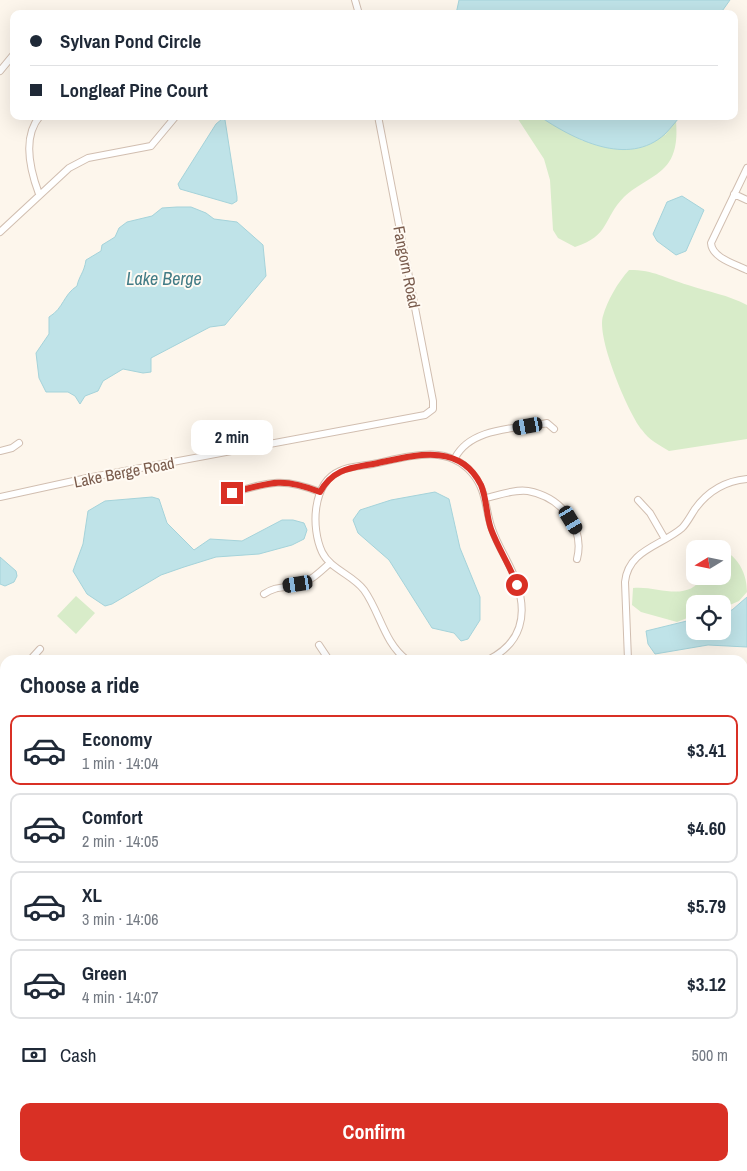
<!DOCTYPE html>
<meta charset="utf-8">
<style>
:root{--surface:#fff;--page:#f6f6f7;--text:#1f2937;--muted:#747a83;--line:#e0e1e3;--accent:#d93025}
body{margin:0;font-family:"Archivo Narrow",sans-serif;background:var(--page);color:var(--text);height:100vh;display:flex;flex-direction:column;font-size:19px;white-space:nowrap}
*{box-sizing:border-box;margin:0}
p{font-size:16px;color:var(--muted)}
.icon{flex:none;width:28px;height:28px;fill:none;stroke:currentColor;stroke-width:2;stroke-linecap:round;stroke-linejoin:round}
.map{position:relative;flex:1;overflow:hidden}
.sheet{position:absolute;left:0px;top:655px;width:748px;height:516px;display:flex;flex-direction:column;background:var(--surface);border-radius:15px 15px 0 0;box-shadow:0 5px 20px #0002}
.sheet>*{flex:none}
.hud{position:absolute;left:10px;top:10px;width:728px;height:110px;border-radius:10px;box-shadow:0 5px 20px #0002;display:grid;align-content:center;height:110px;padding:0 20px;background:var(--surface)}
.needle{width:32px;rotate:260deg}
.fabs{position:absolute;left:686px;top:540px;display:grid;gap:10px}
.fabs a{display:grid;place-items:center;width:45px;height:45px;border-radius:10px;background:var(--surface);box-shadow:0 5px 20px #0002;font-size:25px}
.end{position:absolute;width:22px;height:22px;margin:-11px;border:6px solid #d93025;background:#fff;box-shadow:0 0 0 2px #fff}
.from{border-radius:50%}
.bubble{position:absolute;height:35px;border-radius:10px;background:var(--surface);box-shadow:0 5px 20px #0002;font-size:16px;font-weight:700;line-height:35px;text-align:center}
.car{position:absolute;width:15px;height:30px;margin:-15px -8px;border-radius:6px;box-shadow:0 0 4px 1px #0007;background:linear-gradient(#222 24%,#8ab4d8 0 40%,#222 0 76%,#8ab4d8 0 86%,#222 0)}
.hud b{display:flex;align-items:center;gap:18px;height:48px;font-size:19px}
.hud b+b{border-top:1px solid var(--line)}
.hud i{width:12px;height:12px;background:var(--text)}
ul{padding:0;list-style:none}
li{display:flex;align-items:center;gap:15px;height:70px;margin:0 10px 8px;padding:0 10px;border:2px solid var(--line);border-radius:10px}
li div{flex:1}
li b{display:block;font-size:19px}
li em{font-style:normal;font-weight:700}
li.active{border-color:var(--accent)}
li>.icon{width:45px;height:45px;stroke-width:1.5}
h2{padding:0 20px;font-size:22px;line-height:60px}
.pay{display:flex;align-items:center;gap:12px;height:55px;padding:0 20px;font-size:19px}
.pay p{margin-inline-start:auto}
.primary-button{display:flex;gap:10px;margin-top:auto;padding:10px 20px}
.primary-button a{flex:1;height:58px;border-radius:10px;background:var(--accent);color:#fff;font-size:20px;font-weight:700;line-height:58px;text-align:center}
.map>svg:first-child{display:block}
.green{fill:#d8ecc9}
.water{fill:#bfe3e8;stroke:#a5d3da}
.lines{fill:none;stroke-linecap:round;stroke-linejoin:round}
.minor-casing{stroke:#d1beb0;stroke-width:8}
.minor{stroke:#fff;stroke-width:6}
.route{stroke:#d93025;stroke-width:6}
.labels{text-anchor:middle;stroke-width:4;stroke-linejoin:round;paint-order:stroke}
.street-label{font-size:16px;fill:#7a5c4d;stroke:#fffaf3}
.water-label{font-size:18px;font-style:italic;fill:#437c86;stroke:#fffaf3}
</style>
<div class="map">
<svg width="747" height="1171" viewBox="0 0 747 1171">
<rect width="100%" height="100%" fill="#fdf6ec"/>
<path class="green" d="M516 116H539L583 141 665 135 676 121C677 134 677 150 669 162 659 177 637 184 624 197 603 218 610 236 575 247L558 238 553 230 550 180 544 159Z
M629 270C655 270 664 278 688 285 709 292 728 295 747 305V439L669 451C659 445 649 440 642 430 628 413 596 337 603 316 607 301 618 282 629 270Z
M712 548C734 549 747 570 747 592L739 601 723 608 722 604H695V615L677 622 641 612 632 605 633 588C657 585 688 604 703 576H722V549Z
M76 596 95 613 76 634 57 616Z"/>
<path class="water" d="M459 0H730L720 14H456Z
M539 116H681C675 122 671 128 665 134 628 168 573 139 539 116Z
M222 119 225 120 237 197V201L232 204 180 189 178 184 216 124Z
M682 196 704 210 686 251 676 255 657 241 653 234 667 202Z
M177 207H191L206 213 214 219 237 222 263 245 266 276 225 325 210 327 151 358V372L143 373 123 369 103 381 98 391 85 396 80 404 75 396 68 392H46L39 378 36 353 49 334V317C64 308 63 295 77 286 79 276 84 273 86 260L101 251 102 245 115 237 119 228 127 222 152 216 162 208Z
M435 492 449 499 460 548 480 597V620L468 639 461 641 454 633 432 628 389 560 358 533 353 520 360 510 391 500Z
M152 497 159 499 167 523 194 550 210 539 242 541 282 520H293L304 523 307 530 304 539 292 545 259 554 216 557 184 567 161 575 112 604 105 606 87 594 73 571 83 544 88 511 105 501Z
M0 557 16 571 17 576 14 582 5 586 0 584Z
M747 597V647L708 645 655 654 648 644 646 631 695 619V631H722L723 612 732 610Z
M747 900V928L743 926 742 904Z"/>
<g class="lines">
<g class="minor-casing">
<path id="minor" d="M355 0 359 14
M0 71 14 54
M747 168 711 243C712 258 735 264 747 270
M39 194C30 170 22 137 40 116
M734 194 747 200
M0 232 69 168 88 158 151 146 176 116
M0 451 12 448 19 443
M455 458C471 427 516 429 547 423L554 429
M232 493C269 482 283 477 320 492
M0 497 87 478 425 415 433 409V401L378 116
M486 498C499 495 515 489 528 491 561 497 585 527 577 559
M638 500 650 513 665 539
M264 594C275 586 286 588 298 585 311 581 320 572 330 563
M319 645 329 660
M30 660 40 649
M407 660C384 643 380 612 364 590 353 575 330 569 322 552 311 528 312 483 340 471 349 466 363 466 373 464 407 457 446 443 472 473 487 490 485 510 492 529 498 547 510 563 516 581 528 614 522 643 488 660
M628 660 625 582C628 550 661 546 682 528 687 523 691 515 695 509 708 491 725 481 747 479
M742 676 743 670
M742 682 747 683
M0 694 5 688
M742 744 747 748
M742 786 747 785
M0 793H5
M0 805 5 804
M0 848H5
M742 858 747 856
M0 996 5 998
M742 1028 747 1027
M0 1092 5 1091
M742 1111 747 1119
M742 1160 747 1157
M130 1166 132 1171
M448 1166 450 1171
M608 1166 609 1171
M168 1171 190 1166
M732 1171 734 1166"/>
</g>
<use href="#minor" class="minor"/>
</g>
<g class="lines">
<path class="route" d="M232 493C270 482 283 477 320 492 334 467 353 468 378 463 415 455 460 442 481 485 487 499 486 515 491 529 498 548 510 566 517 585"/>
</g>
<g class="labels">
<g class="street-label">
<text transform="translate(407 267) rotate(79)" y="6">Fangorn Road</text>
<text transform="translate(124 472) rotate(-11)" y="6">Lake Berge Road</text>
</g>
<g class="water-label">
<text x="164" y="285">Lake Berge</text>
</g>
</g>
</svg>
<div class="fabs">
<a><svg class="needle" viewBox="-14 -14 28 28"><path d="M0-13l5 13h-10z" fill="#e53935"/><path d="M0 13l5-13h-10z" fill="#747a83"/></svg></a>
<a><svg class="icon" aria-label="locate" viewBox="0 0 24 24"><circle cx="12" cy="12" r="6"/><path d="M12 2v4M12 18v4M2 12h4M18 12h4"/></svg></a>
</div>
<i class="end from" style="left:517px;top:585px"></i>
<i class="end" style="left:232px;top:493px"></i>
<div class="bubble" style="left:191px;top:420px;width:82px">2 min</div>
<i class="car" style="left:528px;top:426px;rotate:260deg"></i>
<i class="car" style="left:571px;top:520px;rotate:149deg"></i>
<i class="car" style="left:298px;top:584px;rotate:261deg"></i>
<div class="hud">
<b><i class="from"></i>Sylvan Pond Circle</b>
<b><i></i>Longleaf Pine Court</b>
</div>
<section class="sheet">
<h2>Choose a ride</h2>
<ul>
<li class="active"><svg class="icon" aria-label="car" viewBox="0 0 24 24"><path d="M5 17H2v-5l4-1 3-4h7l3 4 3 1v5h-3M9 17h6M6 11h13"/><circle cx="7" cy="17" r="2"/><circle cx="17" cy="17" r="2"/></svg><div><b>Economy</b><p>1 min · 14:04</p></div><em>$3.41</em></li>
<li><svg class="icon" aria-label="car" viewBox="0 0 24 24"><path d="M5 17H2v-5l4-1 3-4h7l3 4 3 1v5h-3M9 17h6M6 11h13"/><circle cx="7" cy="17" r="2"/><circle cx="17" cy="17" r="2"/></svg><div><b>Comfort</b><p>2 min · 14:05</p></div><em>$4.60</em></li>
<li><svg class="icon" aria-label="car" viewBox="0 0 24 24"><path d="M5 17H2v-5l4-1 3-4h7l3 4 3 1v5h-3M9 17h6M6 11h13"/><circle cx="7" cy="17" r="2"/><circle cx="17" cy="17" r="2"/></svg><div><b>XL</b><p>3 min · 14:06</p></div><em>$5.79</em></li>
<li><svg class="icon" aria-label="car" viewBox="0 0 24 24"><path d="M5 17H2v-5l4-1 3-4h7l3 4 3 1v5h-3M9 17h6M6 11h13"/><circle cx="7" cy="17" r="2"/><circle cx="17" cy="17" r="2"/></svg><div><b>Green</b><p>4 min · 14:07</p></div><em>$3.12</em></li>
</ul>
<div class="pay"><svg class="icon" aria-label="cash" viewBox="0 0 24 24"><path d="M3 7h18v10H3z"/><circle cx="12" cy="12" r="2"/></svg>Cash<p>500 m</p></div>
<div class="primary-button"><a>Confirm</a></div>
</section>
</div>
